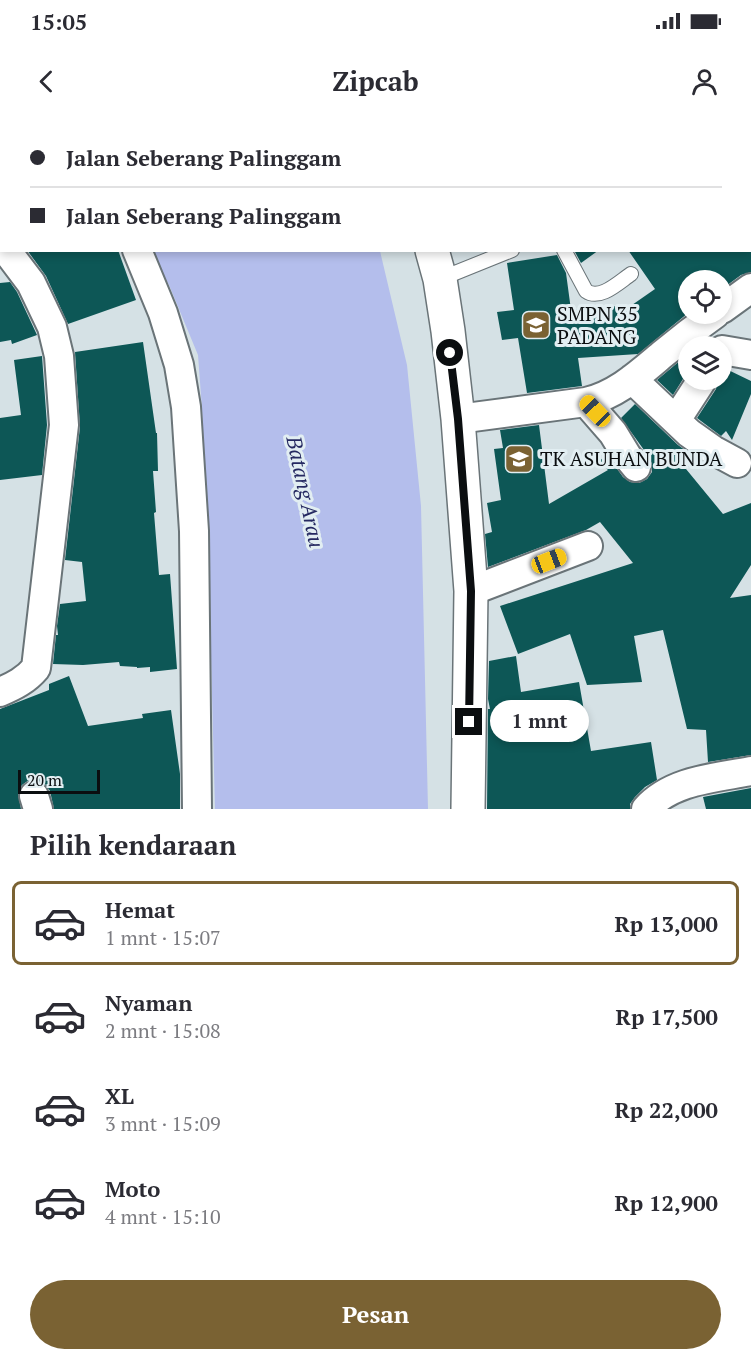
<!DOCTYPE html>
<html lang="id">
<meta charset="utf-8">
<style>
:root{--surface:#fff;--page:#f2f2f3;--text:#2b2b33;--muted:#7c7c81;--line:#e1e1e2;--accent:#7a6233}
body{margin:0;font-family:"PT Serif",serif;background:var(--page);color:var(--text);height:100vh;display:flex;flex-direction:column;font-size:22px;white-space:nowrap}
*{box-sizing:border-box;margin:0}
p{font-size:20px;color:var(--muted)}
.icon{flex:none;width:33px;height:33px;fill:none;stroke:currentColor;stroke-width:2;stroke-linecap:round;stroke-linejoin:round}
.map{position:relative;height:689px;overflow:hidden}
.side{display:flex;flex-direction:column;background:var(--surface);flex:1}
.side>*{flex:none}
.top-card{position:absolute;left:0px;top:0px;width:752px;height:132px;box-shadow:0 3px 9px #0003;display:grid;align-content:center;height:132px;padding:0 30px;background:var(--surface)}
.buttons{position:absolute;left:678px;top:150px;display:grid;gap:12px}
.buttons a{display:grid;place-items:center;width:54px;height:54px;border-radius:50%;background:var(--surface);box-shadow:0 3px 9px #0003;font-size:30px}
.scale{position:absolute;left:18px;bottom:15px;width:82px;box-sizing:border-box;padding-left:6px;border:3px solid #0b0e10;border-top:0;font-size:16px;line-height:21px;white-space:nowrap;color:#0b0e10;-webkit-text-stroke:4px #e2eef2;paint-order:stroke}
.end{position:absolute;width:27px;height:27px;margin:-14px;border:8px solid #0b0e10;background:#fff;box-shadow:0 0 0 3px #fff}
.from{border-radius:50%}
.bubble{position:absolute;height:42px;border-radius:21px;background:var(--surface);box-shadow:0 3px 9px #0003;font-size:20px;font-weight:600;line-height:42px;text-align:center}
.car{position:absolute;width:18px;height:36px;margin:-18px -9px;border-radius:8px;box-shadow:0 0 4px 2px #0007;background:linear-gradient(#f5c518 24%,#345 0 40%,#f5c518 0 76%,#345 0 86%,#f5c518 0)}
.top-card b{display:flex;align-items:center;gap:21px;height:57px;font-size:22px}
.top-card b+b{border-top:2px solid var(--line)}
.top-card i{width:15px;height:15px;background:var(--text)}
ul{padding:0;list-style:none}
li{display:flex;align-items:center;gap:18px;height:84px;margin:0 12px 9px;padding:0 18px;border:3px solid transparent;border-radius:9px}
li div{flex:1}
li b{display:block;font-size:22px}
li em{font-style:normal;font-weight:600}
li.on{border-color:var(--accent)}
li>.icon{width:54px;height:54px;stroke-width:1.5}
h2{padding:0 30px;font-size:27px;line-height:72px}
.primary-button{display:flex;gap:12px;margin-top:auto;padding:12px 30px}
.primary-button a{flex:1;height:69px;border-radius:36px;background:var(--accent);color:#fff;font-size:24px;font-weight:600;line-height:69px;text-align:center}
.status{display:flex;justify-content:space-between;align-items:center;height:42px;padding:0 30px;background:var(--surface);direction:ltr}
.status svg{height:16px;fill:currentColor}
header{display:flex;justify-content:space-between;align-items:center;height:78px;padding:0 30px;background:var(--surface);font-size:27px;font-weight:600}
.map>svg:first-child{display:block}
.water{fill:#b4beec}
.building{fill:#0d5756}
.lines{fill:none;stroke-linecap:round;stroke-linejoin:round}
.service-casing{stroke:#6a7478;stroke-width:16}
.minor-casing{stroke:#6a7478;stroke-width:32}
.tertiary-casing{stroke:#6a7478;stroke-width:36}
.service{stroke:#fff;stroke-width:14}
.minor{stroke:#fff;stroke-width:28}
.tertiary{stroke:#fff;stroke-width:33}
.route{stroke:#0b0e10;stroke-width:8}
.labels{text-anchor:middle;stroke-width:6;stroke-linejoin:round;paint-order:stroke}
.poi-label{font-size:20px;fill:#0b0e10;stroke:#e2eef2;text-anchor:start}
.water-label{font-size:21px;font-style:italic;fill:#252961;stroke:#e2eef2}
</style>
<div class="status"><b>15:05</b><svg viewBox="0 0 49 12"><path d="M0 12V9h3v3zM5 12V6h3v6zM10 12V3h3v9zM15 12V0h3v12zM26 1h20v11H26zM47 4h2v5h-2z"/></svg></div>
<header><svg class="icon" aria-label="back" viewBox="0 0 24 24"><path d="M15 5l-7 7 7 7"/></svg>Zipcab<svg class="icon" aria-label="person" viewBox="0 0 24 24"><circle cx="12" cy="8" r="4"/><path d="M4 21q1-7 8-7t8 7"/></svg></header>
<div class="map">
<svg width="751" height="689" viewBox="0 0 751 689">
<rect width="100%" height="100%" fill="#d5e1e5"/>
<path class="water" d="M73 0H329V1L74 2Z
M150 131H380L407 245 421 386 428 689H215L209 460 202 289 198 235 169 165Z"/>
<path class="building" d="M27 130H118L136 180 68 204 46 156Z
M587 130H599L581 143 575 132Z
M628 130H751V152L741 155 722 169V160H688V193L638 234 578 238 582 266 527 273 518 218 502 220 497 192 514 190 507 143 557 135 566 153 571 190 632 185 655 169Z
M10 162 17 172 37 215 12 224 11 220 0 222V163Z
M143 222 156 313H157L158 351H153L156 392 154 393 159 455 170 454 177 549 150 552V547L137 548V547L120 546 119 542 83 545 53 544 56 515H58L57 506 60 484 86 481 82 442 65 440 80 307 75 232Z
M688 234V251L673 275 657 260Z
M42 236 47 305 42 355 0 360V298L21 295 14 240Z
M722 247 751 261V274L732 320 726 311 721 316 697 298 716 269 718 260H722Z
M635 284 678 325 697 339 686 349 723 394 751 383V445L730 478 751 475V635L708 642 706 610 687 609 663 510 634 516 642 562 587 565 570 514 518 534 500 486 633 443 600 402 586 410 488 447 485 414 492 412 487 383 501 380 494 329 503 328 500 310 539 305 549 384 608 350 599 341 607 335 623 357 630 362 639 363 647 359 652 352V344L649 337 621 298Z
M516 536 521 572 579 562 591 631 651 622 657 660 645 667 635 677 630 684V689H487L488 589H490L488 579 489 541Z
M69 556 88 606 143 598 142 594 171 590 180 654V689H54L50 671 45 664 37 660H29L22 665 18 673 21 689H0V589L49 570V564Z
M751 668V689H706L703 677Z"/>
<g class="lines">
<g class="service-casing">
<path id="service" d="M564 130 586 171C600 181 619 162 631 154
M440 159 512 130"/>
</g>
<g class="minor-casing">
<path id="minor" d="M61 0 62 2
M678 2 680 0
M137 130 163 193 179 245 186 287 194 411 197 689
M722 189 751 168
M722 230 751 235
M632 259 689 313 713 330 737 343
M586 282 613 313 627 336 636 347
M458 299 586 282C617 275 640 253 664 233 681 219 698 206 715 194
M676 300 702 260
M471 471 588 426
M0 572C14 566 26 560 36 548L64 305 59 236 52 207 31 163 6 130
M34 676 38 689
M646 689C672 660 715 658 751 651"/>
</g>
<g class="tertiary-casing">
<path id="tertiary" d="M387 0V2
M432 130 440 159 448 211 458 299 471 471 468 689"/>
</g>
<use href="#service" class="service"/>
<use href="#minor" class="minor"/>
<use href="#tertiary" class="tertiary"/>
</g>
<g class="lines">
<path class="route" d="M450 233 458 299 471 471 469 602"/>
</g>
<defs>
<g id="school-square" transform="scale(1.5)"><rect x="-9" y="-9" width="18" height="18" rx="4" fill="#7a6233" stroke="#e2eef2"/><path d="M0-5L7-2L0 1L-7-2ZM-4 1L0 2.5L4 1V4Q0 6-4 4Z" fill="#fff"/></g>
</defs>
<g fill-rule="evenodd">
<use href="#school-square" x="536" y="205"/>
<use href="#school-square" x="519" y="339"/>
</g>
<g class="labels">
<g class="poi-label">
<text x="557" y="201">SMPN 35<tspan x="557" dy="23">PADANG</tspan></text>
<text x="540" y="346">TK ASUHAN BUNDA</text>
</g>
<g class="water-label">
<text transform="translate(305 372) rotate(78)" y="7">Batang Arau</text>
</g>
</g>
</svg>
<div class="buttons">
<a><svg class="icon" aria-label="locate" viewBox="0 0 24 24"><circle cx="12" cy="12" r="6"/><path d="M12 2v4M12 18v4M2 12h4M18 12h4"/></svg></a>
<a><svg class="icon" aria-label="layers" viewBox="0 0 24 24"><path d="M12 4l9 5-9 5-9-5zM3 14l9 5 9-5"/></svg></a>
</div>
<div class="scale">20 m</div>
<i class="end from" style="left:450px;top:233px"></i>
<i class="end" style="left:469px;top:602px"></i>
<div class="bubble" style="left:490px;top:580px;width:99px">1 mnt</div>
<i class="car" style="left:595px;top:291px;rotate:316deg"></i>
<i class="car" style="left:549px;top:441px;rotate:69deg"></i>
<div class="top-card">
<b><i class="from"></i>Jalan Seberang Palinggam</b>
<b><i></i>Jalan Seberang Palinggam</b>
</div>
</div>
<section class="side">
<h2>Pilih kendaraan</h2>
<ul>
<li class="on"><svg class="icon" aria-label="car" viewBox="0 0 24 24"><path d="M5 17H2v-5l4-1 3-4h7l3 4 3 1v5h-3M9 17h6M6 11h13"/><circle cx="7" cy="17" r="2"/><circle cx="17" cy="17" r="2"/></svg><div><b>Hemat</b><p>1 mnt · 15:07</p></div><em>Rp 13,000</em></li>
<li><svg class="icon" aria-label="car" viewBox="0 0 24 24"><path d="M5 17H2v-5l4-1 3-4h7l3 4 3 1v5h-3M9 17h6M6 11h13"/><circle cx="7" cy="17" r="2"/><circle cx="17" cy="17" r="2"/></svg><div><b>Nyaman</b><p>2 mnt · 15:08</p></div><em>Rp 17,500</em></li>
<li><svg class="icon" aria-label="car" viewBox="0 0 24 24"><path d="M5 17H2v-5l4-1 3-4h7l3 4 3 1v5h-3M9 17h6M6 11h13"/><circle cx="7" cy="17" r="2"/><circle cx="17" cy="17" r="2"/></svg><div><b>XL</b><p>3 mnt · 15:09</p></div><em>Rp 22,000</em></li>
<li><svg class="icon" aria-label="car" viewBox="0 0 24 24"><path d="M5 17H2v-5l4-1 3-4h7l3 4 3 1v5h-3M9 17h6M6 11h13"/><circle cx="7" cy="17" r="2"/><circle cx="17" cy="17" r="2"/></svg><div><b>Moto</b><p>4 mnt · 15:10</p></div><em>Rp 12,900</em></li>
</ul>
<div class="primary-button"><a>Pesan</a></div>
</section>
